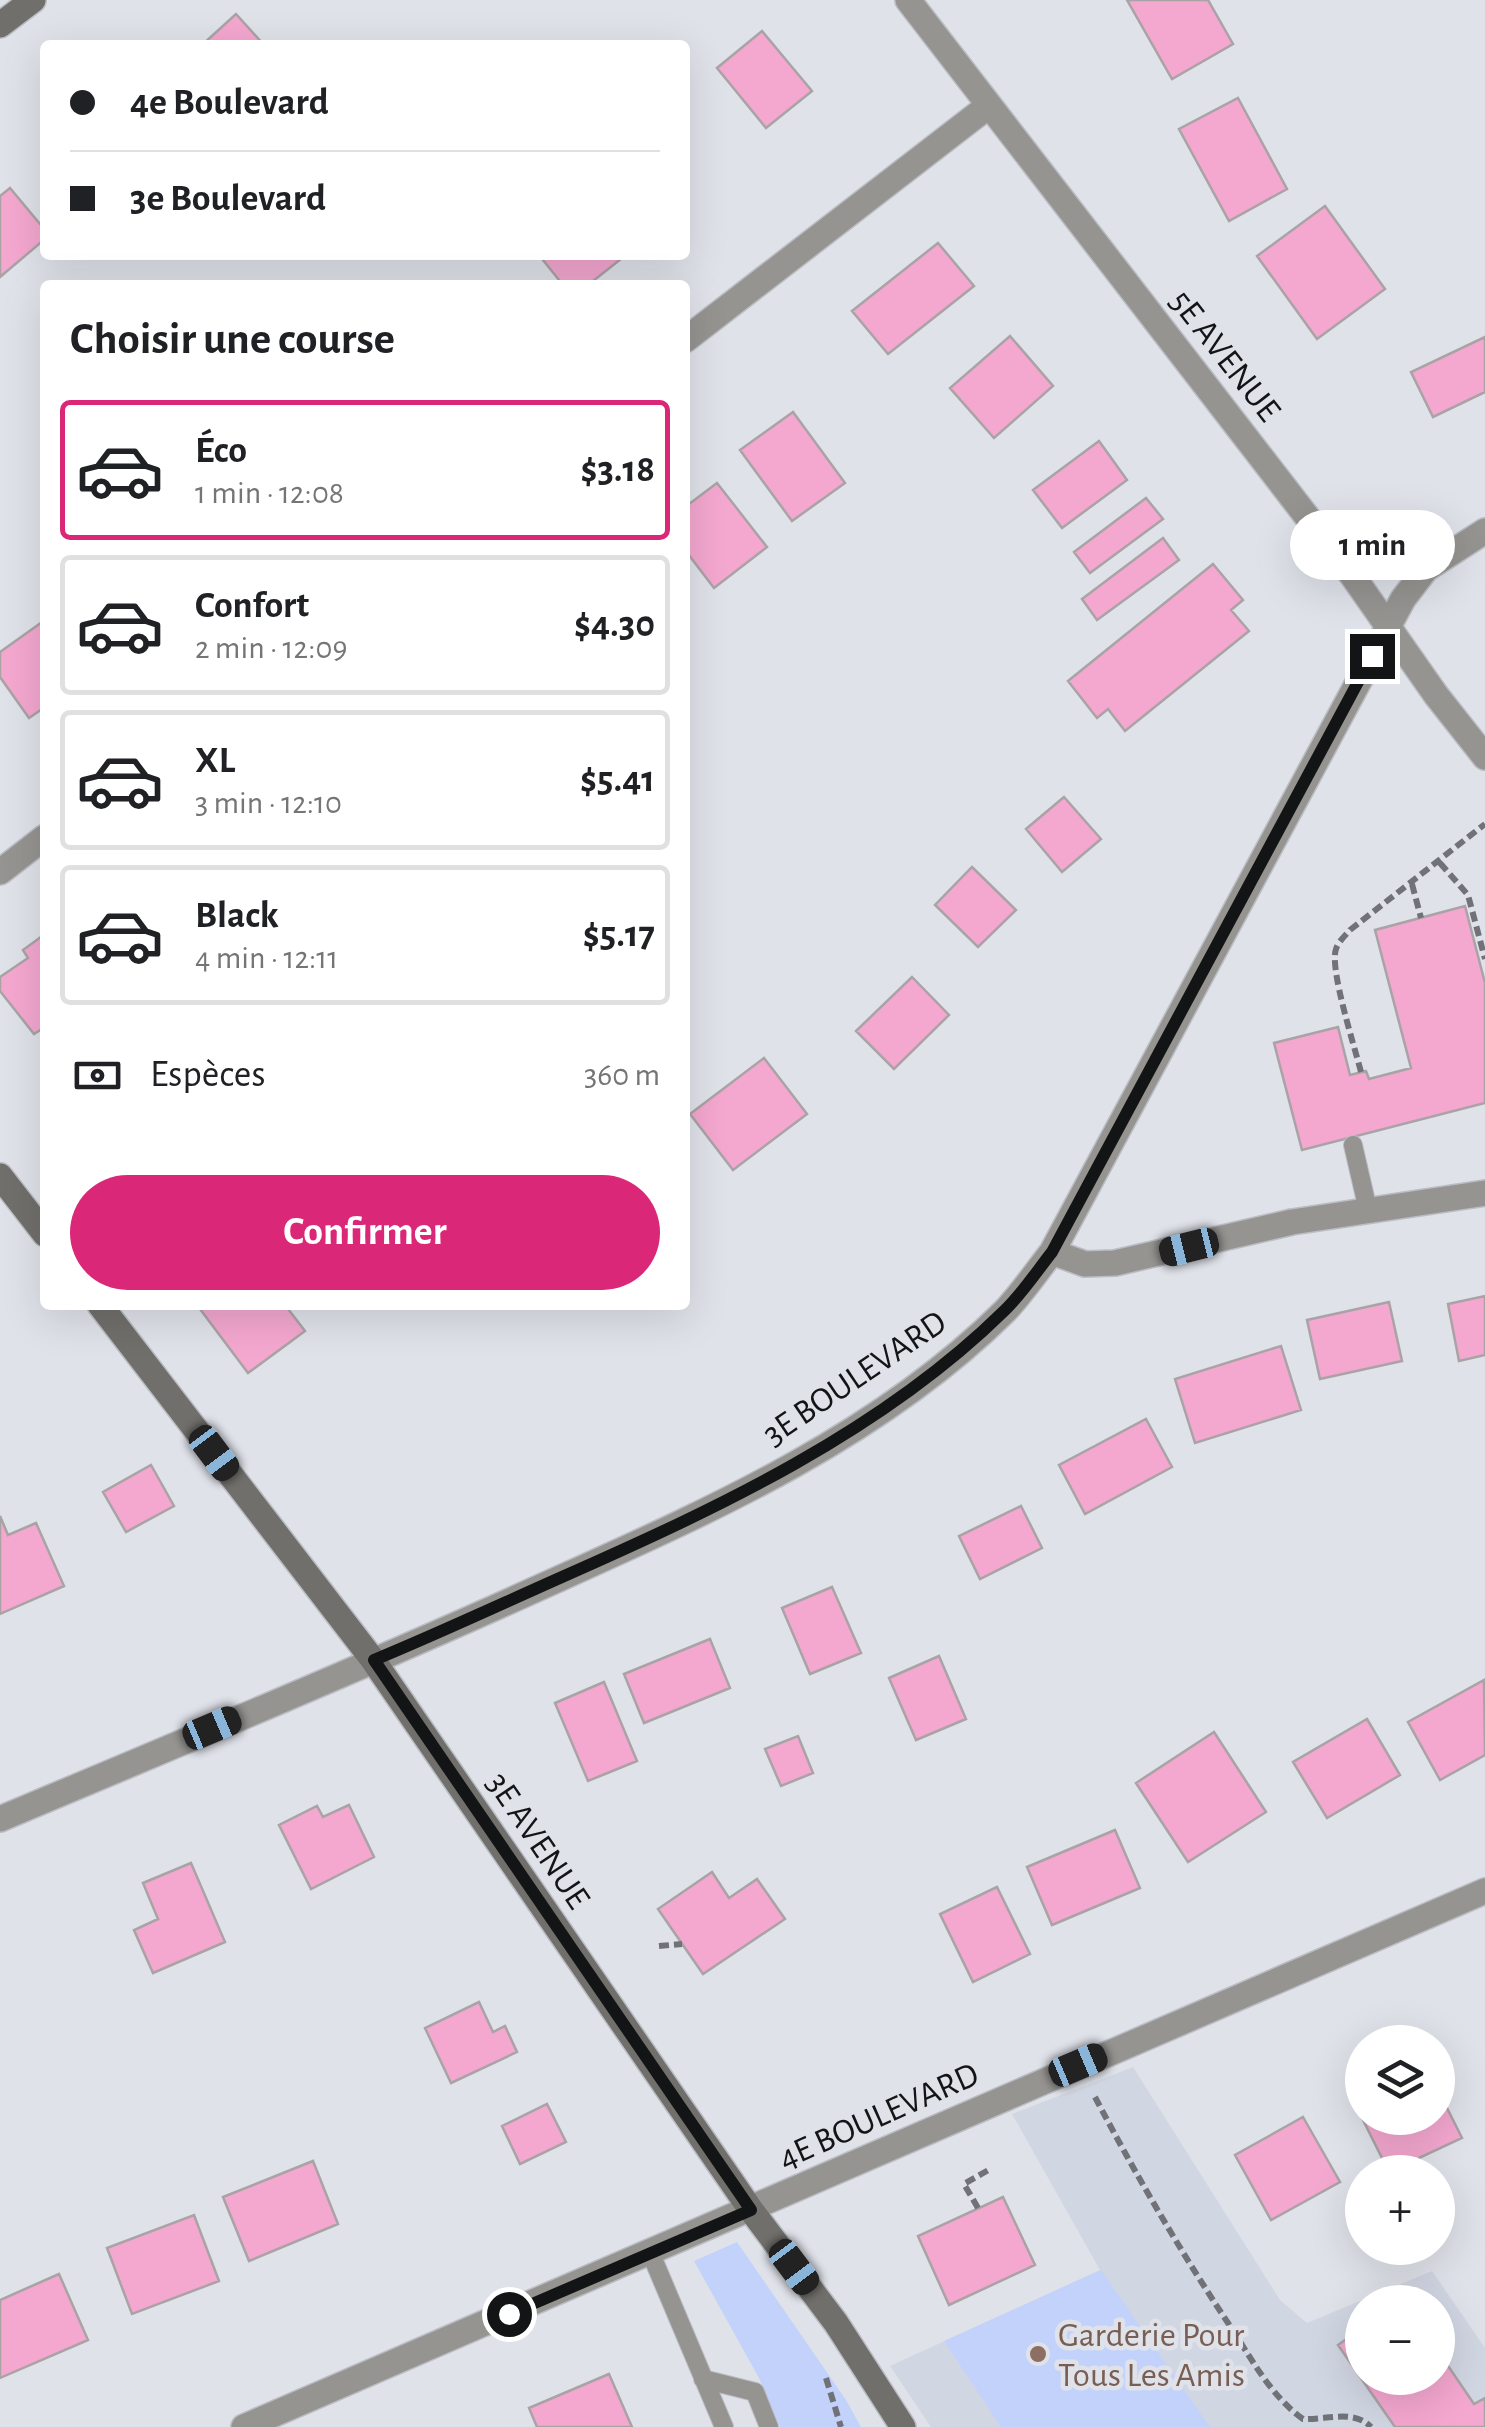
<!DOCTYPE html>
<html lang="fr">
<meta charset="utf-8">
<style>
:root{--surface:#fff;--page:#f6f6f6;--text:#202124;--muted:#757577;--line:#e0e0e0;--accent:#db2777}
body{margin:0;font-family:"Alegreya Sans",sans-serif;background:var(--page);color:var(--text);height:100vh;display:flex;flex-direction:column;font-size:38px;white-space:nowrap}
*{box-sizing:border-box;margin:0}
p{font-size:32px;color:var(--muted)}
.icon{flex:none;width:55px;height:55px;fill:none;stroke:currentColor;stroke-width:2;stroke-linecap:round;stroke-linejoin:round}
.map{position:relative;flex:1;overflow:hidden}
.side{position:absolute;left:40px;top:280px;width:650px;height:1030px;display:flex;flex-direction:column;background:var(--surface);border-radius:10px;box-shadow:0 10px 40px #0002}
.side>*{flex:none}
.guide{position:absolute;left:40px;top:40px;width:650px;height:220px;border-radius:10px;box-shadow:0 10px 40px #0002;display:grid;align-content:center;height:220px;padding:0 30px;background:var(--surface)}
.fabs{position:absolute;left:1345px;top:2025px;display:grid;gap:20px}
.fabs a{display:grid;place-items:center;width:110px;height:110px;border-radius:50%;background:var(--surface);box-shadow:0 10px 40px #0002;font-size:50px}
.end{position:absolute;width:45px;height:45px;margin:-22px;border:12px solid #131416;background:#fff;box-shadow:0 0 0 5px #fff}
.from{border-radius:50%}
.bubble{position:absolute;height:70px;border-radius:35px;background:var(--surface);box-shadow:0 10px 40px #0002;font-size:32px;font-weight:700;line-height:70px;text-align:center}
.car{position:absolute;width:30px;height:60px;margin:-30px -15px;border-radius:12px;box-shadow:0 0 8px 2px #0007;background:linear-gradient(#222 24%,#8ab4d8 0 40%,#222 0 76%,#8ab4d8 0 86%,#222 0)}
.guide b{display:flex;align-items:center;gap:35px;height:95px;font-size:38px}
.guide b+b{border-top:2px solid var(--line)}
.guide i{width:25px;height:25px;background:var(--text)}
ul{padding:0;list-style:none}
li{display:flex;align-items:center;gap:30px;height:140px;margin:0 20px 15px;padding:0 10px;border:5px solid var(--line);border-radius:10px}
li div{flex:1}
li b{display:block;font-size:38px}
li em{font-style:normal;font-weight:700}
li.active{border-color:var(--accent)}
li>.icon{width:90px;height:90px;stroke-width:1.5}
h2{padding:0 30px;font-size:45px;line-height:120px}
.pay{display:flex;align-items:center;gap:25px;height:110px;padding:0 30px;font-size:38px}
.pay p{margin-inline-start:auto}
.cta{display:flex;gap:20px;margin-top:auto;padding:20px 30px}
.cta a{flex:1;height:115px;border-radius:60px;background:var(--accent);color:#fff;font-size:40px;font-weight:700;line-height:115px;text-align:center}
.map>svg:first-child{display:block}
.built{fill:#d1d6e3;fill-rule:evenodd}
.green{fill:#c3d2fb}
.building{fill:#f4a7cf;stroke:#aaa3a6;stroke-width:2.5}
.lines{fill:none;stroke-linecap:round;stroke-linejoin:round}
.lane-casing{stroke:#babdc3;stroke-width:20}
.street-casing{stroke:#babdc3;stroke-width:28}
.secondary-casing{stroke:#babdc3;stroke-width:28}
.path{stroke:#707277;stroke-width:6;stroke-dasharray:10 5;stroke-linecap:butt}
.lane{stroke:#959491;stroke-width:18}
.street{stroke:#959491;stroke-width:25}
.secondary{stroke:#706f6b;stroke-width:25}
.route{stroke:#131416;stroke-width:12}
.education-dot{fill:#8d6e63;stroke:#dfe2e9;stroke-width:4}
.labels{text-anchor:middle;stroke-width:9;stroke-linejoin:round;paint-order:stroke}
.street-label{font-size:35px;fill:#131416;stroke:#dfe2e9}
.education-label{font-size:35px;fill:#785e54;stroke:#dfe2e9;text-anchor:start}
</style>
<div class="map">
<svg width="1485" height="2427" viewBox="0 0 1485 2427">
<rect width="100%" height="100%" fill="#dfe2e9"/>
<path class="built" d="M1133 2067 1280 2300 1307 2323 1432 2271 1485 2348V2427H931L890 2366 1100 2270 1012 2114ZM1362 2302H1438V2378H1362Z"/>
<path class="green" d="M737 2242 846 2400 861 2427H780L759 2378 694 2261Z
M1101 2270 1210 2427H1001L944 2341Z"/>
<path class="building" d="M1127 0H1208L1233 44 1172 79Z
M236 14 264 45H202Z
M762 31 812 91 766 128 717 68Z
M1238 98 1287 189 1229 221 1179 129Z
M10 188 45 230V239L0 277V196Z
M1325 206 1385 289 1317 339 1257 256Z
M938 243 974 286 888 354 852 311Z
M539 255H626L588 285H563Z
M1010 336 1053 386 994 438 950 388Z
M1485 337V392L1433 417 1411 372Z
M793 412 845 483 792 521 740 450Z
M1099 441 1127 480 1062 528 1033 490Z
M717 483 767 547 714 588 685 550V507Z
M1146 498 1163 519 1090 573 1074 552Z
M1163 538 1179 560 1097 620 1082 599Z
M1213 564 1243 600 1231 610 1249 631 1125 731 1108 709 1097 718 1068 681Z
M45 620V707L29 718 0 677V652Z
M1064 797 1101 839 1062 872 1026 829Z
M972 867 1016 910 978 947 935 905Z
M1465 906 1485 983V1103L1302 1150 1274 1043 1338 1027 1350 1075 1366 1071 1369 1079 1411 1068 1375 930Z
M45 934V1027L34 1034 0 991V977L28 958 23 950Z
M912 977 949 1015 894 1069 856 1031Z
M764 1058 807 1114 733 1170 690 1114Z
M1485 1296V1355L1459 1361 1448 1304Z
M1389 1302 1402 1361 1320 1379 1307 1320Z
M197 1305H285L305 1331 248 1373Z
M1281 1346 1301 1410 1195 1443 1175 1379Z
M1146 1419 1172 1467 1085 1514 1059 1465Z
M151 1465 174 1506 126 1532 103 1492Z
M1021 1506 1042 1548 980 1579 959 1536Z
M0 1516 8 1535 36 1523 64 1586 0 1614Z
M832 1587 861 1653 810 1674 782 1608Z
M710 1639 730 1688 644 1723 624 1674Z
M939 1656 966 1719 916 1740 889 1678Z
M1484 1680 1485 1755 1440 1780 1408 1722Z
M604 1682 637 1761 588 1781 555 1703Z
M1367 1719 1400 1775 1327 1818 1293 1762Z
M1214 1732 1266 1812 1188 1862 1136 1783Z
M798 1736 813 1773 781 1786 765 1749Z
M349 1805 374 1857 311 1889 279 1825 317 1806 323 1817Z
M1115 1830 1140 1888 1052 1925 1027 1867Z
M191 1863 225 1942 153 1973 134 1930 158 1919 143 1883Z
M712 1872 729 1898 757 1879 785 1919 703 1974 658 1909Z
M997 1887 1030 1954 973 1982 940 1914Z
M479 2002 493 2032 505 2026 517 2052 451 2083 425 2028Z
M1438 2090 1462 2138 1389 2172 1356 2106 1362 2102V2118H1438Z
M547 2104 566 2142 520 2164 502 2126Z
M1303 2117 1340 2182 1271 2220 1235 2155Z
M313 2161 338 2224 249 2261 223 2197Z
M1003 2197 1035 2265 949 2305 918 2236Z
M194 2215 219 2281 132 2314 107 2248Z
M59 2274 88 2340 0 2378V2300Z
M1362 2328V2378H1438V2351L1474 2404 1485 2398V2427H1395L1338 2345Z
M609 2374 632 2427H537L529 2408Z"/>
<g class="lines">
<g class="lane-casing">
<path id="lane" d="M1353 1145 1368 1210
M651 2254 724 2427
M703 2379 755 2392 769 2427"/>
</g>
<g class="street-casing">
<path id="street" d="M908 0 1352 575 1436 695 1485 757
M685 340 987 107
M0 872 45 837
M1052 1252 1085 1264 1115 1263 1292 1222 1485 1193
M0 1819C175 1745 351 1673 523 1595 691 1519 872 1443 1005 1311 1022 1293 1037 1271 1052 1252L1403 599 1426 569 1485 531
M244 2427 1485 1891"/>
</g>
<g class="secondary-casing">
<path id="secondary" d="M0 25 33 0
M0 1176 45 1234
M100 1305 373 1660 751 2210 836 2323 903 2427"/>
</g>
<path class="path" d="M1440 863 1468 895 1485 959
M1412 884 1421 918
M1361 1072C1355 1048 1329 968 1336 949 1338 942 1345 936 1350 930L1485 824
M659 1946 682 1944
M1095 2097C1137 2177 1182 2254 1232 2329 1252 2360 1272 2397 1303 2419 1326 2420 1354 2409 1371 2427
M978 2208 964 2184 992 2168
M826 2378 841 2427"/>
<use href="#lane" class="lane"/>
<use href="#street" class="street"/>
<use href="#secondary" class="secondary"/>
</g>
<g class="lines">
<path class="route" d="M509 2314 751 2210 374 1660C437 1634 499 1605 562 1577 718 1508 881 1432 1004 1311 1022 1294 1037 1271 1052 1252L1372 656"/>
</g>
<circle class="education-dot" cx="1038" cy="2354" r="10"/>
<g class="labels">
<g class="street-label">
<text transform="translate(1226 355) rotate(52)" y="12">5E AVENUE</text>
<text transform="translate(854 1377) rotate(-34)" y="12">3E BOULEVARD</text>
<text transform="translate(539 1840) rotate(56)" y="12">3E AVENUE</text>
<text transform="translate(878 2115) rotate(-24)" y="12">4E BOULEVARD</text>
</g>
<g class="education-label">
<text x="1058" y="2346">Garderie Pour<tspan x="1058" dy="40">Tous Les Amis</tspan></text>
</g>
</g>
</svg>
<div class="fabs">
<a><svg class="icon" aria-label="layers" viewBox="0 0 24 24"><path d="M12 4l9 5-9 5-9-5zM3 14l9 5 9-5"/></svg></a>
<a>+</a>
<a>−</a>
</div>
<i class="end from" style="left:509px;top:2314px"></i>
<i class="end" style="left:1372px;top:656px"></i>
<div class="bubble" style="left:1290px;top:510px;width:165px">1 min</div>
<i class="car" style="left:1189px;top:1247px;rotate:256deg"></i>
<i class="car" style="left:214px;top:1453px;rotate:143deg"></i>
<i class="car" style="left:212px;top:1728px;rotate:67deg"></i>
<i class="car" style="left:1078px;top:2065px;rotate:67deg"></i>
<i class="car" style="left:794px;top:2267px;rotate:143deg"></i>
<div class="guide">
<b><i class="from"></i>4e Boulevard</b>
<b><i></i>3e Boulevard</b>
</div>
<section class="side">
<h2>Choisir une course</h2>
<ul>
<li class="active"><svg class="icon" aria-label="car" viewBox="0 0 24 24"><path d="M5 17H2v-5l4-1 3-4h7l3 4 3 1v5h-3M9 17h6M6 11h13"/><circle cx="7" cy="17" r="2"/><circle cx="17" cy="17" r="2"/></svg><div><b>Éco</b><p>1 min · 12:08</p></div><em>$3.18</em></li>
<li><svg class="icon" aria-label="car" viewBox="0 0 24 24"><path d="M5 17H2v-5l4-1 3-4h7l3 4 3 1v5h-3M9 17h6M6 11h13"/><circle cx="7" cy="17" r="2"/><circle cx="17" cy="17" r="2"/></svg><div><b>Confort</b><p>2 min · 12:09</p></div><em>$4.30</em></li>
<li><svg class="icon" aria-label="car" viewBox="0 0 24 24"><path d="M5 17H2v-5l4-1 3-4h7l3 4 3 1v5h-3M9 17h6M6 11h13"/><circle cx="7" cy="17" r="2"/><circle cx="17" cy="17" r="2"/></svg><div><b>XL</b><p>3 min · 12:10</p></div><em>$5.41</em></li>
<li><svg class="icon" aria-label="car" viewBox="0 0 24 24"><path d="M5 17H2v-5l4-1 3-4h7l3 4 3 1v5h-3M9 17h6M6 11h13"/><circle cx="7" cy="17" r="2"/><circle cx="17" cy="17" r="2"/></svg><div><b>Black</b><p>4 min · 12:11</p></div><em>$5.17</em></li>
</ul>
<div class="pay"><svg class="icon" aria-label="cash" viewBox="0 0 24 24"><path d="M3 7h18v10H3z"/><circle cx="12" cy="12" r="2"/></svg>Espèces<p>360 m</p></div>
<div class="cta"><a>Confirmer</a></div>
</section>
</div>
